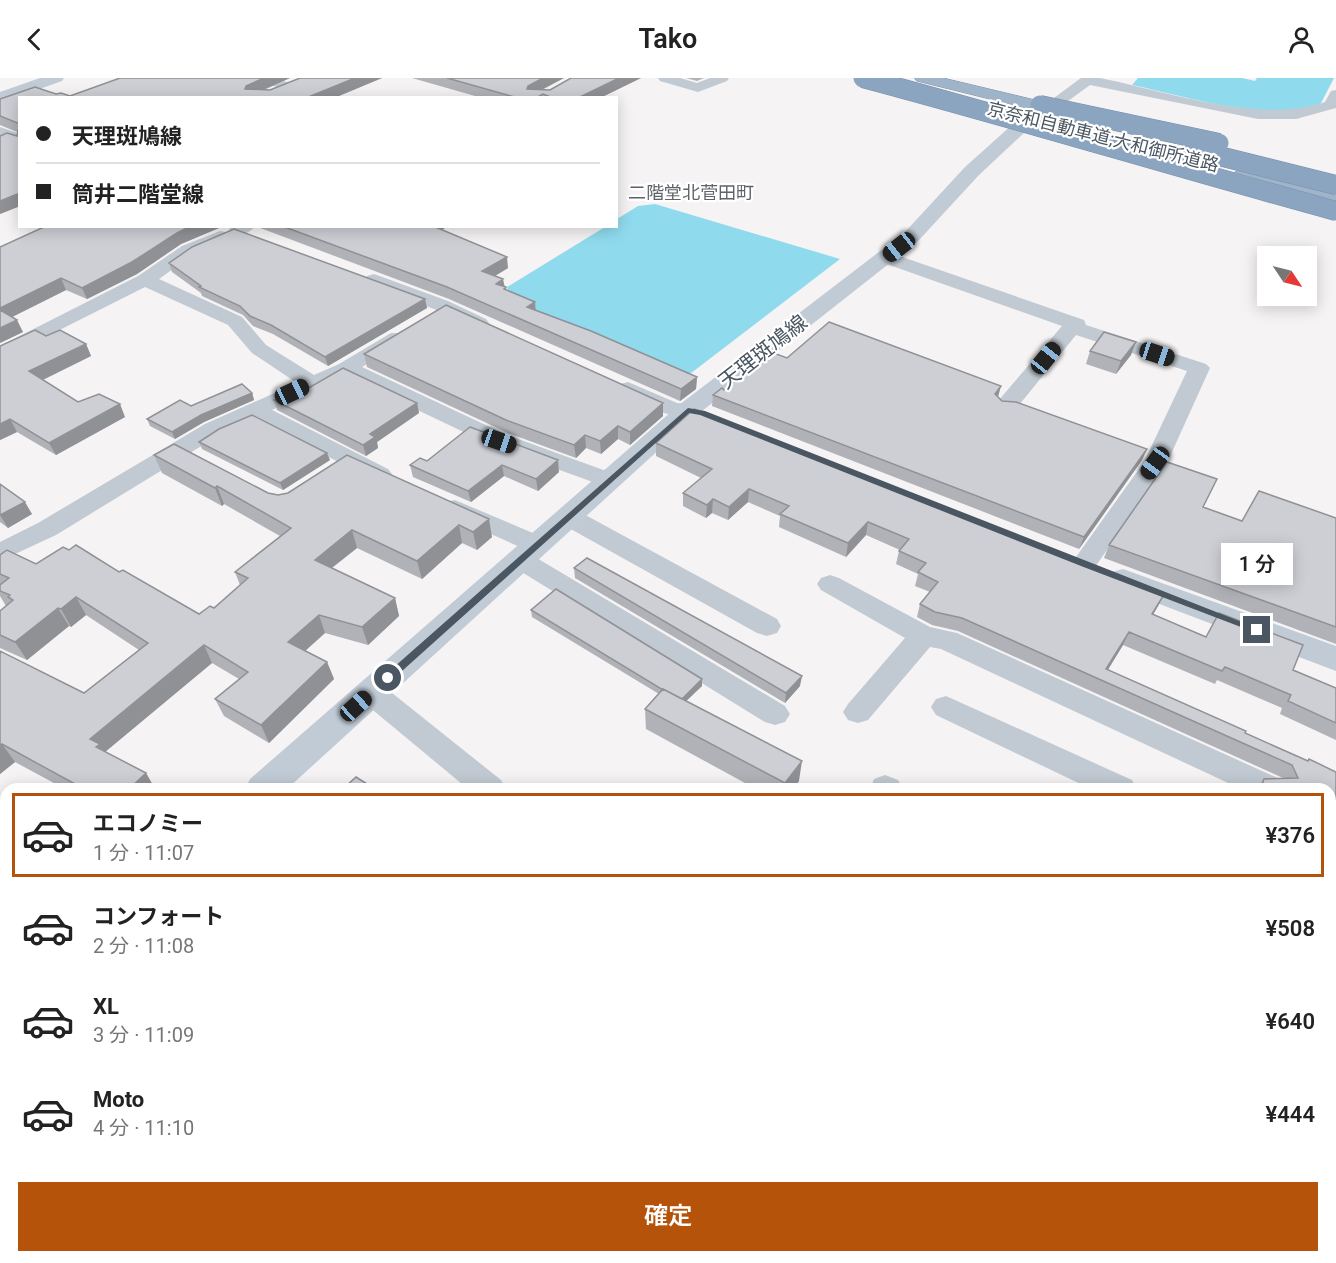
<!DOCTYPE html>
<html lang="ja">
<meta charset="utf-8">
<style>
:root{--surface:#fff;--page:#f2f2f2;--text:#222;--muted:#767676;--line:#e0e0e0;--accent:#b45309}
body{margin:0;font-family:Roboto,"Noto Sans JP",sans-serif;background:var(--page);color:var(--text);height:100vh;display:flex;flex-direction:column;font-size:22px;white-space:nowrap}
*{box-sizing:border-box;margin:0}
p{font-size:20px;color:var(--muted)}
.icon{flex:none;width:33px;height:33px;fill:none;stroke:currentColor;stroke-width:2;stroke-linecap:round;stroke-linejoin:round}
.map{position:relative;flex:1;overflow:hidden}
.sheet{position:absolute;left:0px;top:705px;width:1336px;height:480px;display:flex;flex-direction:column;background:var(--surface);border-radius:18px 18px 0 0;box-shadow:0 3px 15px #0003}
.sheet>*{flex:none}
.banner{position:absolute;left:18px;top:18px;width:600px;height:132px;border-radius:0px;box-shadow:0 3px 15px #0003;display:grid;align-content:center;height:132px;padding:0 18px;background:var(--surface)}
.needle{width:39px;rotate:125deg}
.fabs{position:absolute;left:1257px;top:168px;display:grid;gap:12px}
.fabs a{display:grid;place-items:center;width:60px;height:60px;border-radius:0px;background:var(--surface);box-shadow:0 3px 15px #0003;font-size:30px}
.end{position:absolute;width:27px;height:27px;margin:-14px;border:8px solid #4a5661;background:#fff;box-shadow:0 0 0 3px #fff}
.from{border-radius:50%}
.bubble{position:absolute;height:42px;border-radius:0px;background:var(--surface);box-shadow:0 3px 15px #0003;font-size:20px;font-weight:600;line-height:42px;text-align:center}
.car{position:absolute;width:18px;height:36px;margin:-18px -9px;border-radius:8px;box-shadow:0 0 4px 2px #0007;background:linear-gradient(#222 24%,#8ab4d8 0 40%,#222 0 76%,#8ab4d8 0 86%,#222 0)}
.banner b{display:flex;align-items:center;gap:21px;height:57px;font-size:22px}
.banner b+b{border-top:2px solid var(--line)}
.banner i{width:15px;height:15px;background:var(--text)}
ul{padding:10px 0 0;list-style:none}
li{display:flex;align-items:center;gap:18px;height:84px;margin:0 12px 9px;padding:0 6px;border:3px solid transparent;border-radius:0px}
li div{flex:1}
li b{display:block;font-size:22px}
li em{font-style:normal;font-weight:600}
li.selected{border-color:var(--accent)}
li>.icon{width:54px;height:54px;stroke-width:1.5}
.cta{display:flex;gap:12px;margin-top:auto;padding:12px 18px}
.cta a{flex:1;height:69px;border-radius:0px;background:var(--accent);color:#fff;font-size:24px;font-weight:600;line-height:69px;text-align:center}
header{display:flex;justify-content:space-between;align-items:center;height:78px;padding:0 18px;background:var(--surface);font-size:27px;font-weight:600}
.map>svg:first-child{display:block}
.water{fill:#90daee}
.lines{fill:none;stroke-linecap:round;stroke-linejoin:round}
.trunk-casing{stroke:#7690ad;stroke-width:1}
.minor{fill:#c1cad2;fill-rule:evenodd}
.secondary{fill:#c1cbd6;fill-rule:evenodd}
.trunk{fill:#9fb4c9;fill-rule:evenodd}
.motorway-bridge-casing{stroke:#7690ad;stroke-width:20;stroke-linecap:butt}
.motorway-bridge{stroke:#8ba5c1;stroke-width:19}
.wall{fill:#b0b2b7}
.shaded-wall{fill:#909195}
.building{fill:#cdcfd5;stroke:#909195;stroke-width:1.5}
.route{fill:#4a5661}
.labels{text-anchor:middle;stroke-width:4.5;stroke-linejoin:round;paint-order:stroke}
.far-street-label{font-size:18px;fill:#4a5661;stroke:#fff}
.far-neighbourhood-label{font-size:18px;fill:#5f6368;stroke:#fff}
.street-label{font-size:21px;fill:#4a5661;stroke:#fff}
</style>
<header><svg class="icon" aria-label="back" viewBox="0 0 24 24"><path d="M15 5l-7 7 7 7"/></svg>Tako<svg class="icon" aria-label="person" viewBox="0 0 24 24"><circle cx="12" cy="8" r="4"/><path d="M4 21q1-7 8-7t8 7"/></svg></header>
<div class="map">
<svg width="1336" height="1185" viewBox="0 0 1336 1185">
<rect width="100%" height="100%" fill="#f5f3f3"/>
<path class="water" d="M1138 0H1242L1255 3 1257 0H1334L1320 27C1259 43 1193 20 1132 7Z
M655 126 840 181 682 302 510 224 507 209 605 149 616 148 617 141 638 128Z"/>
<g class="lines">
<g class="trunk-casing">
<path id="trunk" d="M915 0H943L1081 33 1084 37 1081 41 1075 42 917 3Z
M1242 92 1336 117V129L1235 102 1232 98 1235 94Z"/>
</g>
<path class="minor" d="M255 0C268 0 284 0 294 8L287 12 257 3Z
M658 0H680L697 5 710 0H729L727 3 698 14 660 3Z
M1081 0H1100C1165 13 1263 47 1325 24L1331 13 1336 12V30L1296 41H1258L1090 7 1053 34H1043L1041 31 1043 28Z
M0 49 20 56V67L0 59Z
M231 148H255C249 156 240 158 232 156L229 152Z
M220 153 226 154 229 158 226 162 194 176 159 201 242 239 266 267 314 297 339 286 391 255H405L408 259 405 263 362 289 507 357 617 397 621 402 617 407 609 409 601 407 491 367 346 298 272 332 388 391 392 396 388 401 380 403 372 401 254 341 221 356 56 457 0 483V464L38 445 205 346 297 305 252 275 228 247 145 209 0 282V268L138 198 182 168Z
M885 173 1084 242 1086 247 1206 286 1210 290 1167 385 1093 492 1084 495 1075 492 1071 486 1144 384 1187 293 1076 257 1015 332 1007 334 999 332 996 327 999 322 1062 248 878 183 876 179 878 175Z
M374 196 448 223 486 241 489 245 486 249H472L434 231 367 206 364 202 367 198Z
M628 304 677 325 696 327 699 332 696 337C669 343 644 326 620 316L617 311 620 306Z
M455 422 547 461 551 467 547 473 538 475 529 473 446 436 443 430 446 424Z
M569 431 578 433 777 541 781 548 777 555 767 558 757 555 560 445 557 439 560 433Z
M521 473 530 476 785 628 790 636 785 644 775 647 765 644 512 488 508 482 512 476Z
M830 497 839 500 930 549 957 555 1282 702 1287 711H1241L941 571 930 569 868 642 858 645 848 642 843 634 848 626 905 560 821 512 817 506 821 500Z
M372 604 382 607 501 702 506 711H468L362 623 357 615 362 607Z
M946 618 1132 702 1137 711H1091L936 637 931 629 936 621Z
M885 697 898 702 903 711H870L874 701Z
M1330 794 1336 796V826L1330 824Z
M1336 925V978L1330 980V927Z
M346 1179H393L395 1185H348Z
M576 1179H620L618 1185H574Z
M828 1179H871L869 1185H826Z
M1060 1179H1110L1112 1185H1062Z
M1243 1179H1285L1284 1185H1242Z"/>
<path class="secondary" d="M40 0H64L62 3 0 25V14Z
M1048 26 1054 27 1057 31 1054 35 1025 54 979 97 919 162 697 337 287 711H245L250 701 679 327 905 154 965 89 1013 46Z
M1123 491 1336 568V593L1112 508 1108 501 1112 494Z
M6 919V963L0 966V922Z"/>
<use href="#trunk" class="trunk"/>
<g class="motorway-bridge-casing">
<path id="motorway-bridge" d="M863 0C1021 42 1178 90 1336 133
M1040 27 1219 65
M1191 71 1336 107"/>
</g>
<use href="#motorway-bridge" class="motorway-bridge"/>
</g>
<path class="wall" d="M120 0H290L264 12H270L300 0H382L334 20H20V128L0 136V58H17V54L0 47V21L56 16 70 18Z
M412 0H564L542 12H550L641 0 600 20H482Z
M686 0H704L697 3Z
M255 148H448L442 152 508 190 495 198 504 209H506V212L535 224V232L697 299 696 311 680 323 449 221Z
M219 150 181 166 137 196 87 221 66 212 12 239 23 254 0 265V169Z
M169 185 425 221 427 230 328 288 273 256 253 248 243 237 202 218 201 215 172 194Z
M46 258 86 266 91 278 43 302 78 324 125 339 56 377 17 354 0 362V268Z
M1090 273 1131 277 1116 296 1086 286Z
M364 276 663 325V338L630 367 618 361 601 376 586 370 576 380 508 355 367 289Z
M787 280 998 320 1002 323 1147 371 1142 382 1079 471 712 328 713 317Z
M252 315 254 322 204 344 175 361 150 348 147 341 191 328Z
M295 318 417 325 419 335 377 364 378 370 366 378 277 332 274 322Z
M470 349 559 394 538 413 504 398 471 424 413 399 410 387 427 383Z
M199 364 330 382 283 412 202 371Z
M656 365 1158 528 1153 536 1206 559 1293 592 1336 610V662L1280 636 1282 630 1217 602 1215 606 1123 567 1108 592 1307 683 1309 681 1336 694V778L1330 775V711H1257L1264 701 1283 700 958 553 932 547 917 539 920 526 930 514 915 508 918 496 896 486 899 473 900 472 866 457 846 479 779 449 780 438 748 424 728 442 712 435 706 440 683 428V415L701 400 656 378Z
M154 377 268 415 278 417 288 415 347 377 492 459 477 472 462 465 422 501 357 470 332 490 395 520 399 538 368 567 325 555 305 573 327 584 334 601 269 665 224 638 215 621 239 601 212 585 105 674 146 695 155 711H65L15 684 0 696V573L84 615 139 572 86 537 71 549 69 548 27 582 0 570V533L6 528 0 518V477L36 486 69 472 119 494 199 536 214 530 240 507 235 494 280 458 224 426 222 428 162 395Z
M0 406 32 436 8 450 0 444Z
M1203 429 1242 443 1336 440V566L1104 480 1109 467Z
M574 490 800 608 785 625 575 500Z
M531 532 702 608 686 623 799 703 793 711H756L646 651 645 631 659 616 532 539Z
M1336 1063V1120L1330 1117V1072L1333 1065Z
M423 1179H453L449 1185H430Z
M1125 1179H1133L1129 1182Z
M1136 1179H1228L1226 1185H1145Z"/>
<path class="shaded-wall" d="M264 0H290L249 18 245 11 246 8Z
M355 0H382L334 20H306Z
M543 0H564L529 18 527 11 528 8Z
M619 0H641L600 20H578Z
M20 115V128L0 136V123Z
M191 148H219V150L181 166 137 196 87 221 82 210 177 155Z
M429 148H448L431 158Z
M507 179 508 190 483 205 482 193Z
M61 200 66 212 4 243 0 235V230Z
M503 201 505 210 506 209 507 221 496 206Z
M425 221 427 230 328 288 325 279Z
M535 224 536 236 527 229Z
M17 242 23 254 0 265V250Z
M1136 264 1131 277 1116 296 1121 283Z
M86 266 91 278 36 305 29 293Z
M697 299 696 311 680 323 681 311Z
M1001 308 998 319 995 316Z
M252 315 254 322 204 344 175 361 172 354 201 337Z
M417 325 419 335 377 364 378 370 366 378 363 367 370 356Z
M663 325V338L630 367V354Z
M120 326 125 339 56 377 49 365Z
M10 341 17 354 0 362V346Z
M618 348V361L601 376 600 363Z
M585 357 586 370 576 380 574 367Z
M1147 371 1142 382 1079 471 1084 459Z
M327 375 330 382 283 412 280 405Z
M558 382 559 394 538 413 536 401Z
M502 387 504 398 471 424 468 413Z
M217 408 224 426 222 428 215 410Z
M749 411 748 424 728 442 729 429Z
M713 421 712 435 706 440 707 427Z
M25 424 32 436 8 450 0 437Z
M489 441 492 459 477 472 473 454Z
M868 444 866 457 846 479 848 465Z
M459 447 462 465 422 501 417 483Z
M352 452 357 470 320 499 315 482Z
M1165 515 1158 528 1146 549 1152 536Z
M76 519 86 537 71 549 61 531Z
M395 520 399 538 368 567 362 549Z
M58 530 69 548 27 582 15 564Z
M319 537 325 555 295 582 288 564Z
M1129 554 1123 567 1100 604 1106 591Z
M204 567 212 585 105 674 107 687 90 661Z
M327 584 334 601 269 665 261 647Z
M802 598 800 608 785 625 786 615Z
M702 601V608L680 629V622Z
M2 666 15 684 0 696V668Z
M802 683 799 703 793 711H784L785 705Z
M146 695 155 711H129Z
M6 1142V1154L0 1151V1148Z
M433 1179H453L449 1185H435L432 1180Z
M567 1179H573L570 1185H563Z"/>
<path class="building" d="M120 0H264L246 8 245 11 270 12 300 0H355L306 20H20V46L0 38V21L35 9 56 16 61 15 70 18Z
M447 0H543L528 8 527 11 550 12 571 0H619L578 20H553L543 16 536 20H518Z
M20 51V115L0 123V58L7 55 17 58 18 52Z
M46 148H191L177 155 132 184 82 210 61 200 0 230V169Z
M282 148H433L507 179 482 193 503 201 496 206 506 209 504 211 535 224 527 229 591 253 697 299 681 311 447 209Z
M234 151 425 221 325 279 271 247 250 238 240 228 199 209 201 208 169 185 192 169Z
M446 227 663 325 630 354 618 348 600 363 585 357 574 367 506 342 364 276Z
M0 232 17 242 0 250Z
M829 244 1001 308 995 316 1002 323 1016 324 1147 371 1084 459 713 317 722 310 724 312 771 274 787 280Z
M35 252 46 258 60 252 86 266 29 293 78 324 99 316 120 326 49 365 10 341 0 346V268Z
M1104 254 1136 264 1121 283 1090 273Z
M343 290 417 325 370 356 375 359 363 367 274 322 289 315 295 318Z
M242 306 252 315 201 337 172 354 147 341 180 322 191 328Z
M694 331 1165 515 1152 536 1206 559 1219 535 1303 567 1293 592 1336 610V645L1288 623 1291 617 1225 589 1222 593 1129 554 1106 591 1246 653 1245 655 1308 683 1309 681 1336 694V761L1330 758V711H1260L1264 701 1298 700 1292 687 962 540 935 534 920 526 938 504 918 494 926 485 899 473 909 461 868 444 848 465 780 436 789 428 749 411 729 429 713 421 707 427 683 415 712 391 656 365Z
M252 337 327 375 280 405 199 364 219 351Z
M470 349 558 382 536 401 502 387 468 413 410 387 420 380 427 383Z
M174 366 268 415 278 417 288 415 347 377 489 441 473 454 459 447 417 483 352 452 315 482 395 520 362 549 319 537 288 564 327 584 261 647 215 621 248 594 204 567 90 661 100 666 96 669 146 695 129 711H84L2 666 0 668V573L84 615 148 565 76 519 61 531 58 530 15 564 0 557V533L13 522 8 519 10 517 0 513V507L9 500 0 496V477L7 472 36 486 63 469 69 472 76 467 119 494 123 492 199 536 210 528 214 530 248 500 235 494 291 450 217 408 215 410 154 377Z
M1167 384 1217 401 1203 429 1242 443 1259 413 1336 440V549L1109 467Z
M0 406 25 424 0 437Z
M587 480 802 598 786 615 574 490Z
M556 511 702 601 682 621 663 611V612L531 532Z
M663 611 802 683 785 705 645 631Z
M356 699 375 711H343Z
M6 958V986L0 981V964Z
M6 1019V1142L0 1148V1025Z
M50 1179H260L266 1185H56Z
M509 1179H567L563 1185H505Z
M753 1179H817L814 1185H750Z
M910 1179H1059L1066 1184 1065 1185H907Z
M1157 1179H1228L1226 1185H1167Z"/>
<path class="route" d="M688 330 705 333 1262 552 1260 554H1254L1081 488 700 337 689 335 392 602H385V597Z"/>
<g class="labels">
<g class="far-street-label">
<text transform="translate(1103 59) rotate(14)" y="6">京奈和自動車道;大和御所道路</text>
</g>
<g class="far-neighbourhood-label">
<text x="691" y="121">二階堂北菅田町</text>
</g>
<g class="street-label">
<text transform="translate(763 274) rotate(-38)" y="7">天理斑鳩線</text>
</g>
</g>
</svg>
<div class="fabs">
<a><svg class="needle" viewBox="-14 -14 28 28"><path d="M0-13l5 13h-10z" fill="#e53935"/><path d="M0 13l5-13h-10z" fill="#767676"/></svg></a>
</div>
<i class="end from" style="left:388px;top:600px"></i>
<i class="end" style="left:1257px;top:552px"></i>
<div class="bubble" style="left:1221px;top:465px;width:72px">1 分</div>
<i class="car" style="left:899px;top:169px;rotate:232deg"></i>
<i class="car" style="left:1157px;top:276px;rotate:108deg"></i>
<i class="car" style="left:1046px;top:280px;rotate:39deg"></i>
<i class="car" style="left:292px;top:314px;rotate:65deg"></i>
<i class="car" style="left:499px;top:363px;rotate:109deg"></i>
<i class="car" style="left:1155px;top:385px;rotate:216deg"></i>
<i class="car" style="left:356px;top:628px;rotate:48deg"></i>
<div class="banner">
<b><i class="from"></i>天理斑鳩線</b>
<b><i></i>筒井二階堂線</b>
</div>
<section class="sheet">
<ul>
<li class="selected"><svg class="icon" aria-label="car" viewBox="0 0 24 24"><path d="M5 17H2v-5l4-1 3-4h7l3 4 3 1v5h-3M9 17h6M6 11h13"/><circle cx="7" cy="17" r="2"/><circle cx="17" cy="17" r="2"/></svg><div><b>エコノミー</b><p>1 分 · 11:07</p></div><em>¥376</em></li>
<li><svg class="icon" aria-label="car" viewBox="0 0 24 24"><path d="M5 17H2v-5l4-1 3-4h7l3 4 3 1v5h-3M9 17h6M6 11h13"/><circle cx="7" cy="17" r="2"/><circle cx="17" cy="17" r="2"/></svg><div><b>コンフォート</b><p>2 分 · 11:08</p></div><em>¥508</em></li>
<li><svg class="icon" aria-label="car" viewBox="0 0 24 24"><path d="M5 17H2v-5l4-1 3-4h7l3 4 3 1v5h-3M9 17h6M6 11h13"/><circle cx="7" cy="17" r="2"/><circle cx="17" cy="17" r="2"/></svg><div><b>XL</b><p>3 分 · 11:09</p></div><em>¥640</em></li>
<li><svg class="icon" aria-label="car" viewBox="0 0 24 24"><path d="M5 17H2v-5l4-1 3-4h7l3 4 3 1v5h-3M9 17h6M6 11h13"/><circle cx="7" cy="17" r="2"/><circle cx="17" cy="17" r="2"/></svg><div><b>Moto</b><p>4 分 · 11:10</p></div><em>¥444</em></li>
</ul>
<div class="cta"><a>確定</a></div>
</section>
</div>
